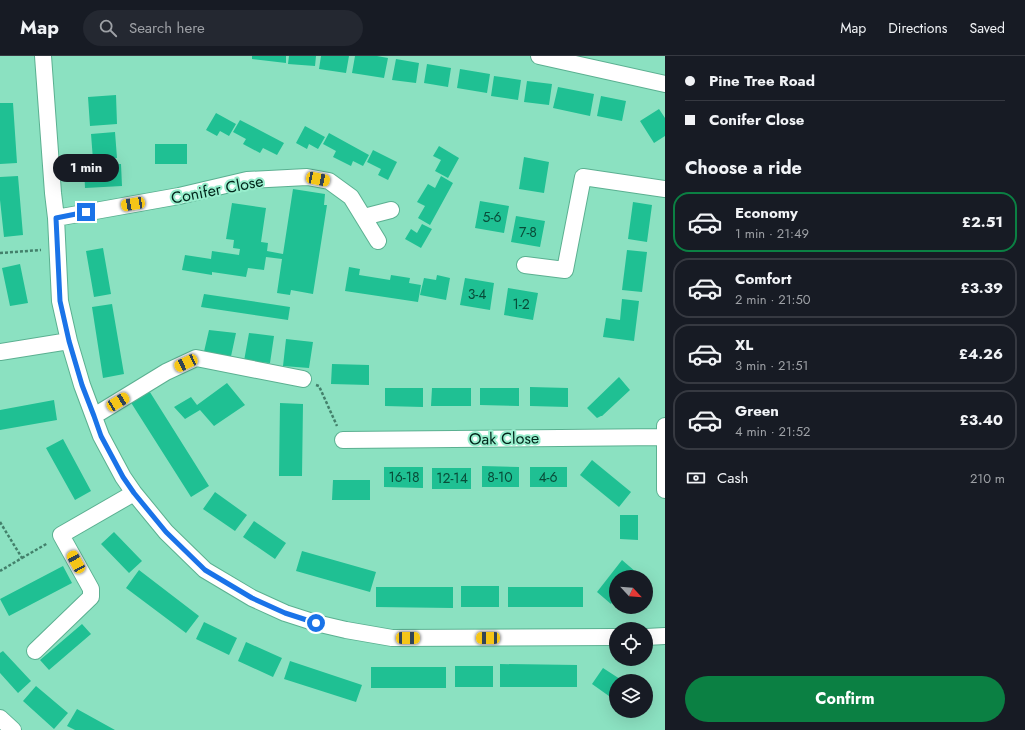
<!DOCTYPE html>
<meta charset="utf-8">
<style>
:root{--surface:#171b24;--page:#242831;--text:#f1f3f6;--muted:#9ea1a6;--line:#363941;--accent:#0b8043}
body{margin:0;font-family:Jost,sans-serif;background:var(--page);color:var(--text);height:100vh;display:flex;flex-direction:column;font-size:15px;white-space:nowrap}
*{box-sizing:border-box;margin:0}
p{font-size:13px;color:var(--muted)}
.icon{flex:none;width:22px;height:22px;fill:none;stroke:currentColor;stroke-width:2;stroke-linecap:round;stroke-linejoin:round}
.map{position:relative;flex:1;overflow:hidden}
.panel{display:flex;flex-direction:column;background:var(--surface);width:360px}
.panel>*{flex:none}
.top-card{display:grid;align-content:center;height:88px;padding:0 20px;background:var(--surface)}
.needle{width:26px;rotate:116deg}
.tools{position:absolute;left:609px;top:514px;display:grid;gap:8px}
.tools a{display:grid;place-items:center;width:44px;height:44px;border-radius:50%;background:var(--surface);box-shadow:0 4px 16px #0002;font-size:20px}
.end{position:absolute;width:18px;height:18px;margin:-9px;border:5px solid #1a73e8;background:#fff;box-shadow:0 0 0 2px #fff}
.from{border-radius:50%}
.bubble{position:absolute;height:28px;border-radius:14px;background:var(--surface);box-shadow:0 4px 16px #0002;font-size:13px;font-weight:700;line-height:28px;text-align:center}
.car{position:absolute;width:12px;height:24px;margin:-12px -6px;border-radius:5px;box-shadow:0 0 3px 1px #0007;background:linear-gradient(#f5c518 24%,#345 0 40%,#f5c518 0 76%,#345 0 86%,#f5c518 0)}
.top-card b{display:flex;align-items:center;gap:14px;height:38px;font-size:15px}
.top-card b+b{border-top:1px solid var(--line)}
.top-card i{width:10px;height:10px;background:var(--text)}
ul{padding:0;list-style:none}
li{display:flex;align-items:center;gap:12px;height:60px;margin:0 8px 6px;padding:0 12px;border:2px solid var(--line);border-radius:16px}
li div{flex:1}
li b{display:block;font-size:15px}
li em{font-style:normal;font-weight:700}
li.active{border-color:var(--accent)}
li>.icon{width:36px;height:36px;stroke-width:1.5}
h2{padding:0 20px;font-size:18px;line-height:48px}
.pay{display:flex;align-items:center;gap:10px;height:44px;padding:0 20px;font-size:15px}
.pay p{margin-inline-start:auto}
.primary-button{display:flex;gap:8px;margin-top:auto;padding:8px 20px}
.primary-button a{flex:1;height:46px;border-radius:24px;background:var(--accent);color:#fff;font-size:16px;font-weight:700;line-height:46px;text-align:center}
header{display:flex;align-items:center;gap:24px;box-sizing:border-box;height:56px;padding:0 20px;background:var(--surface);border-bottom:1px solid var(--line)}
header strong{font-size:19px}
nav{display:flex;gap:22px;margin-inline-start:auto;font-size:14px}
.search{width:280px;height:36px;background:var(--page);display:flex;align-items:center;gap:10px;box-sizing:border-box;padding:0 14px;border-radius:22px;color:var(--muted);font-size:15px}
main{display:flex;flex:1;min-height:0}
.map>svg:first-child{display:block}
.building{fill:#1fc093}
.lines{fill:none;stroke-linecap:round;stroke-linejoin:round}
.minor-casing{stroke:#5bb091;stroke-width:18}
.path{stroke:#43806b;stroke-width:2.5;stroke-dasharray:3 2;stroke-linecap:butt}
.minor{stroke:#fff;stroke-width:16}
.route{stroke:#1a73e8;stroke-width:5}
.labels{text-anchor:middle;stroke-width:4;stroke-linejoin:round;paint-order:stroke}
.number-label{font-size:14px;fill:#084c39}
.street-label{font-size:16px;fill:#01261b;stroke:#98eecd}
</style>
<header>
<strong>Map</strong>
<div class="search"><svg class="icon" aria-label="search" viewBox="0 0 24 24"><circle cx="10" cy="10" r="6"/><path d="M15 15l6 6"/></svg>Search here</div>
<nav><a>Map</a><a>Directions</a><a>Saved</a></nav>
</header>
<main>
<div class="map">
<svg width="665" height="674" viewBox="0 0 665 674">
<rect width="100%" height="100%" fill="#8be1c1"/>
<path class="building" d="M252 0H286V7L252 3Z
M289 0H316L315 10 288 8Z
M321 0H349L346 17 319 13Z
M355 0H377L388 2 384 22 352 17Z
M396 3 419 7 416 27 392 24Z
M427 8 451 12 448 31 424 27Z
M460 13 490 18 487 37 457 32Z
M494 20 521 24 518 44 491 40Z
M527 25 552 28 549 49 524 46Z
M558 31 594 38 590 60 553 52Z
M116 39 117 68 90 70 88 41Z
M601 40 626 45 622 65 597 60Z
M0 47H13L17 107 0 108Z
M659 53 665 62V80L654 87 640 65Z
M216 57 236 68 229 80 220 75 217 80 206 74Z
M240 64 284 87 277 99 263 92 260 97 243 88 246 83 233 76Z
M305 70 325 81 318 93 309 88 307 93 296 87Z
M115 76 117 102 93 104 91 78Z
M329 77 369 99 363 110 353 105 351 110 333 101 336 95 323 88Z
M155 88H187V108H155Z
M439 90 459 102 448 122 435 115 441 104 433 100Z
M373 94 397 106 388 124 378 119 381 113 367 106Z
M524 101 549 106 544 137 519 133Z
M121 108 122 130 85 132 84 110Z
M18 120 23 179 4 181 0 144V121Z
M441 120 453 127 430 169 418 162 425 150 417 146 428 128 435 132Z
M293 133 325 138 324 149H327L313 238 291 234 290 239 277 237 282 203 266 201 264 214 248 212 246 221 212 216V219L182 214 185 199 211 203 212 195 239 199 240 193 233 192 234 184 226 183 232 147 266 152 261 186 268 187 267 195 283 198Z
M480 145 509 150 504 177 475 172Z
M633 146 652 149 647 186 628 183Z
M516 160 545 165 540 191 511 186Z
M422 168 432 173 421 192 405 183 411 173 417 177Z
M103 192 111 238 94 241 86 195Z
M627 194 647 196 642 236 622 234Z
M20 208 28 247 10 250 2 212Z
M349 211 360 213 359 219 390 224 391 219 410 222 409 227 421 229 418 246 345 235Z
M437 219 450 222 446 244 420 239 424 222 436 224Z
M465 222 494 227 490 254 460 249Z
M508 232 538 237 533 264 504 259Z
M204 238 290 251 288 264 201 251Z
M622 243 639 245 634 285 603 281 606 262 620 264Z
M112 248 124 318 103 322 92 251Z
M209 274 236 277 230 305 203 300Z
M249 277 274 280 270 307 244 305Z
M286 283 313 286 309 312 283 310Z
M332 308 369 309V329L331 328Z
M619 321 630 334 602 360H601L597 362 587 352Z
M227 327 245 349 214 370 200 354 185 363 174 351 191 341 197 349Z
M530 331 568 332V351L530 350Z
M385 332H423V351L385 350Z
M432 332H471V350H431Z
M480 332H519V350L480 349Z
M148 333 209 430 191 441 130 345Z
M54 344 57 364 0 374V354Z
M280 347 303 348 302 420H279Z
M63 383 91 435 75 444 46 392Z
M592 404 631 436 619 451 580 419Z
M482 410 519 411V431H482Z
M384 411H423V432L384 431Z
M530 411H567V431H530Z
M432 412H471V433H432Z
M333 424H370V444H332Z
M215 436 247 459 235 475 203 453Z
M620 459H638V484L620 483Z
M254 465 286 487 275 503 243 481Z
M114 476 142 505 129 517 101 488Z
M302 495 376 516 370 536 296 515Z
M622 504 636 516 632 521H616V541L611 548 597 536Z
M63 510 72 527 9 560 0 543Z
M139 514 199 560 186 577 126 532Z
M461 530H499V551H461Z
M376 531H453V552L376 551Z
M508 531H583V551H508Z
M204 566 237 582 229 599 196 583Z
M82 568 91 578 49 614 40 604Z
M246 586 282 602 273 621 238 605Z
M3 595 31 625 18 637 0 617V597Z
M290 605 362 629 356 646 284 623Z
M500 608 577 609V631H500Z
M455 610H493V631H455Z
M371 611H446V632H371Z
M603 612 623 625H616V645L592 628Z
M36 630 68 657 54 673 23 645Z
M77 653 115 674H75L67 670Z"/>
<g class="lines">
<g class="minor-casing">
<path id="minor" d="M43 0 53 137 56 162 60 245 69 285 82 329 101 380 123 421 134 437 166 476 205 514 252 542 285 557 316 567 346 574 392 582 616 581
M539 0 665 28
M364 161 391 154
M56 162 179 140 247 124 307 121 329 125 351 141 378 185
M525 209 565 214 583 121 665 133
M0 296 69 285
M94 360 166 316 196 302 303 323
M665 370V434
M343 384 664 381
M646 581 665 580
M35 595 91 541V533L61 479 134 437
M0 662 13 674"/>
</g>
<path class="path" d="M0 197 41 194
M316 329 319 330 337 370
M0 466 22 502 0 515
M22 502 48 487"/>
<use href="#minor" class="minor"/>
</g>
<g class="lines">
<path class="route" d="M86 156 56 162 60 245 69 285 82 329 94 360 101 380 123 421 134 437 166 476 205 514 252 542 285 557 316 567"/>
</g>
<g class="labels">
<g class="number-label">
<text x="492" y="166">5-6</text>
<text x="528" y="181">7-8</text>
<text x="477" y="243">3-4</text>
<text x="521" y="253">1-2</text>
<text x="404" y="426">16-18</text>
<text x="500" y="426">8-10</text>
<text x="548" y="426">4-6</text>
<text x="452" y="427">12-14</text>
</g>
<g class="street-label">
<text transform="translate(217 133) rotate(-11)" y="6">Conifer Close</text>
<text transform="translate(504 382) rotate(-1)" y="6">Oak Close</text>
</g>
</g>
</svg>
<div class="tools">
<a><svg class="needle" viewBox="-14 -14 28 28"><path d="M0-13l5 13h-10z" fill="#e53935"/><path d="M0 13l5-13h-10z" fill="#9ea1a6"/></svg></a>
<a><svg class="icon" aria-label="locate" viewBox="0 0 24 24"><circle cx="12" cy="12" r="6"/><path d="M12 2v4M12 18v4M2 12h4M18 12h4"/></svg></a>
<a><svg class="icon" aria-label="layers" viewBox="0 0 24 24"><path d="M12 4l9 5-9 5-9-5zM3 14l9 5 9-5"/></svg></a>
</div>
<i class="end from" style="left:316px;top:567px"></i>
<i class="end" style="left:86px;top:156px"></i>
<div class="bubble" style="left:53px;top:98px;width:66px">1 min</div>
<i class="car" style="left:318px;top:123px;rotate:101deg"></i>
<i class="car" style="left:133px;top:148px;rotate:260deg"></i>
<i class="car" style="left:186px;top:307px;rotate:245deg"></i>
<i class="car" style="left:118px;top:346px;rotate:59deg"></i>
<i class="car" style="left:76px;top:506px;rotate:331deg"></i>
<i class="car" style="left:408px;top:582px;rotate:90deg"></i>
<i class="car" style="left:488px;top:582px;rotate:270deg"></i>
</div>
<section class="panel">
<div class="top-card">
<b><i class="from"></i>Pine Tree Road</b>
<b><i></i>Conifer Close</b>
</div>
<h2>Choose a ride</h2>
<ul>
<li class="active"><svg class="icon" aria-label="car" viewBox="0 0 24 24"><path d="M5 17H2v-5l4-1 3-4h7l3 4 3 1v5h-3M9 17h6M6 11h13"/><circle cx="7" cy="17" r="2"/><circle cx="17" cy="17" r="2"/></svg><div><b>Economy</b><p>1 min · 21:49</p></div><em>£2.51</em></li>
<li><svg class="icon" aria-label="car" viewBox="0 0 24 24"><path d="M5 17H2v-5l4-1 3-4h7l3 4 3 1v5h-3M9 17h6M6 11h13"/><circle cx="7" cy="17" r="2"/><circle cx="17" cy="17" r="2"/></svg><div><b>Comfort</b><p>2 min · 21:50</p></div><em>£3.39</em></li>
<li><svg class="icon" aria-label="car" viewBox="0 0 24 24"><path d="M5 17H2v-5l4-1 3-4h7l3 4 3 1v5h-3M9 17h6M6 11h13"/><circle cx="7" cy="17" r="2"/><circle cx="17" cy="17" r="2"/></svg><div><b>XL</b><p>3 min · 21:51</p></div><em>£4.26</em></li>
<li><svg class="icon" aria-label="car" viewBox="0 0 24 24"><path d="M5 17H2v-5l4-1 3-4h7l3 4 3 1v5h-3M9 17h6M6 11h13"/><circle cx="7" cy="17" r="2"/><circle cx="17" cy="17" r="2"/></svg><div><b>Green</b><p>4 min · 21:52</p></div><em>£3.40</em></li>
</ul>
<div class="pay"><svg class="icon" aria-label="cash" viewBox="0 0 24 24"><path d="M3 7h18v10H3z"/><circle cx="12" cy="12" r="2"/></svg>Cash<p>210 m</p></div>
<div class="primary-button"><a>Confirm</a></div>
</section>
</main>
